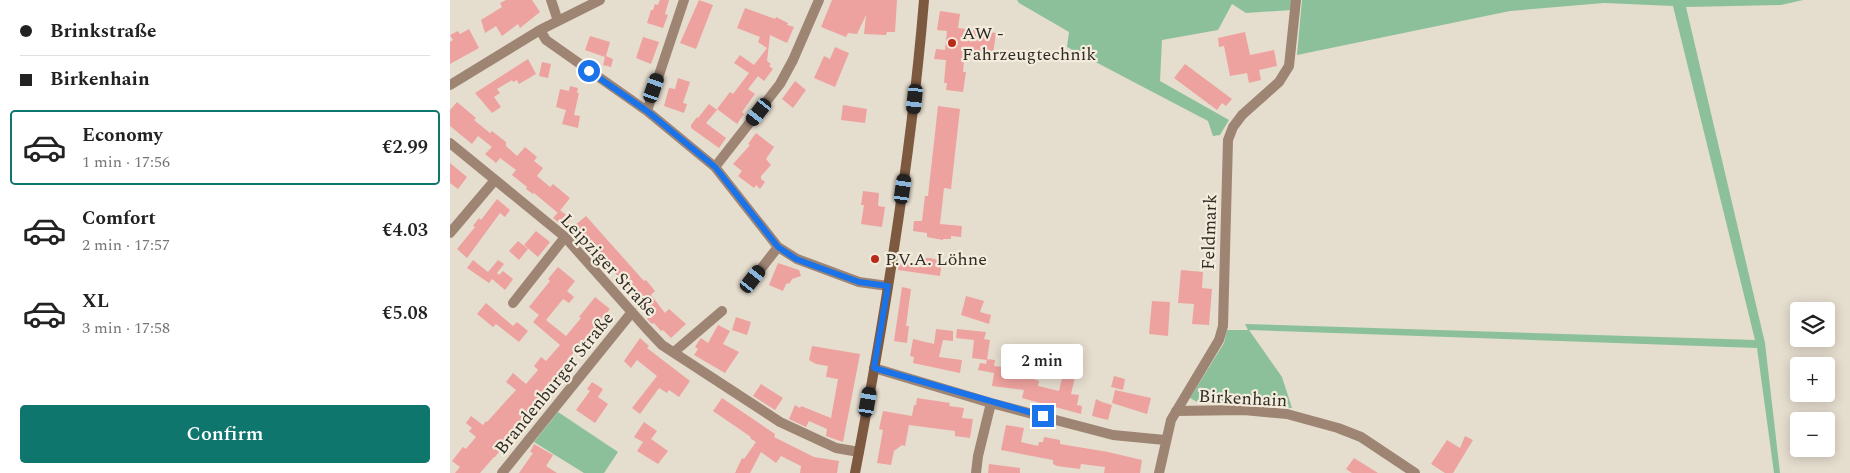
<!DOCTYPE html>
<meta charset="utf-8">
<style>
:root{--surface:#fff;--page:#f6f6f6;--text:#222;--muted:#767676;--line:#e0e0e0;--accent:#0f766e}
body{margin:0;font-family:Spectral,serif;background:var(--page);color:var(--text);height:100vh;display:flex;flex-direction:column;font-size:19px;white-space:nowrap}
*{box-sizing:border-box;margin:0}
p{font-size:16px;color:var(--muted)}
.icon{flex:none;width:28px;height:28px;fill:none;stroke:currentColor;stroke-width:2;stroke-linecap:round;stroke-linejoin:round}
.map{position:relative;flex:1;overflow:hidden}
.sheet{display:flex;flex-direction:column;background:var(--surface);width:450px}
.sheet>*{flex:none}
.hud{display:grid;align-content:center;height:110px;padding:0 20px;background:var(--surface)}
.fabs{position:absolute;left:1340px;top:302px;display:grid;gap:10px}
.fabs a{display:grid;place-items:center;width:45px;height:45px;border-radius:5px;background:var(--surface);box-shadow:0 2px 12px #0003;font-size:25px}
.end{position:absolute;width:22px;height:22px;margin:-11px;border:6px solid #1a73e8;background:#fff;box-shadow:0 0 0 2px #fff}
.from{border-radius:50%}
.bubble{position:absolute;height:35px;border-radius:5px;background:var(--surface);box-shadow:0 2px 12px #0003;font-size:16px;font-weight:600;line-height:35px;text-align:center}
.car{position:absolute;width:15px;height:30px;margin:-15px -8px;border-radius:6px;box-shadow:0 0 4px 1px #0007;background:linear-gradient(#222 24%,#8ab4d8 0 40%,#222 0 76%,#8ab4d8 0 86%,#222 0)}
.hud b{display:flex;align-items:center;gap:18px;height:48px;font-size:19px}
.hud b+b{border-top:1px solid var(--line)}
.hud i{width:12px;height:12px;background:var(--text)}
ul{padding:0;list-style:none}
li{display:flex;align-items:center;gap:15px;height:75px;margin:0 10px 8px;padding:0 10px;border:2px solid transparent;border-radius:5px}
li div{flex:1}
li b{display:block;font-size:19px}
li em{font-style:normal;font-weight:600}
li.active{border-color:var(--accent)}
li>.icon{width:45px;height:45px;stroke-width:1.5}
.primary-button{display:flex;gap:10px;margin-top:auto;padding:10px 20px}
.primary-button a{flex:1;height:58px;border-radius:5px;background:var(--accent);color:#fff;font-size:20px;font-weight:600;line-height:58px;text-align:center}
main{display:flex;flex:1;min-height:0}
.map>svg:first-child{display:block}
.green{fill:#8cc09b}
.building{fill:#eea29f}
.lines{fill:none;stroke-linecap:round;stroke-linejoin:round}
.street{stroke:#9e8473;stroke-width:10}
.secondary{stroke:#7d593f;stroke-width:10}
.route{stroke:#1a73e8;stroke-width:6}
.poi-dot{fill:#b82b1a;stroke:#f3ebdb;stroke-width:2}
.labels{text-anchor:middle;stroke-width:4.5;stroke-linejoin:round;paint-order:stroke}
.poi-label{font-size:18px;fill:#2f2c26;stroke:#f3ebdb;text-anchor:start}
.street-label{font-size:18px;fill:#2f2c26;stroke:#f3ebdb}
</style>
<main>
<section class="sheet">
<div class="hud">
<b><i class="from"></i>Brinkstraße</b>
<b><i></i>Birkenhain</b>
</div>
<ul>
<li class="active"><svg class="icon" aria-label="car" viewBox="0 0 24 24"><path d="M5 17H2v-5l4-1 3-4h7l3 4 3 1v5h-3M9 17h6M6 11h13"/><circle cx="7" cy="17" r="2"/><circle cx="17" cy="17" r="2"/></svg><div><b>Economy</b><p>1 min · 17:56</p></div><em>€2.99</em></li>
<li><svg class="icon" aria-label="car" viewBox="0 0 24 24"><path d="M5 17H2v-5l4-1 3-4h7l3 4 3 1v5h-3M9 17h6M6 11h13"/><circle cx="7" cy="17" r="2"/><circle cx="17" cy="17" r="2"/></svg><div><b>Comfort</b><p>2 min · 17:57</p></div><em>€4.03</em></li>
<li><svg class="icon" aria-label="car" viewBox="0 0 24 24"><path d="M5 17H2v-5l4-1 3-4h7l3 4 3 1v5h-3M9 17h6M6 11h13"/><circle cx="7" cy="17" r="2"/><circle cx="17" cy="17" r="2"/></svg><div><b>XL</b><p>3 min · 17:58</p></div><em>€5.08</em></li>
</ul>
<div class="primary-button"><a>Confirm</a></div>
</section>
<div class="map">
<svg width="1400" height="473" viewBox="0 0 1400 473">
<rect width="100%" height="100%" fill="#e5ddce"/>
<path class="green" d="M567 0H842L841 10 796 13 782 4 768 30 712 40 710 81 779 120 770 135 763 136 758 121 617 47 619 32 569 3Z
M852 0H1353L1331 5 1236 7 1315 343 1330 473H1324L1307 348 799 330 832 377 842 408 794 403H749L740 398 774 343 777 330H798L795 324 1305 340 1223 6 1154 3 1060 11 847 55Z
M108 412 168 452 154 473H134L84 442Z"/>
<path class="building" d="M56 0H82L90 12 70 28 68 24 52 36 46 26 35 33 31 20 52 7 50 3Z
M210 0H219L215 14 218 15 213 28 197 23 201 10H203L205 4 208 5Z
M249 0 263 5 246 49 230 43Z
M382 0H447L445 32H437L436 35 414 34 416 15 407 34 398 33 396 37 371 27Z
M295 8 325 19 326 17 338 23 337 25 344 27 337 43 320 35 317 61 321 64 319 66 323 69 314 81 308 76 298 89 305 94 292 112 294 114 287 124 267 109 280 92 283 94 299 73 284 63 290 55 304 65 317 48 308 42 310 37 287 28Z
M490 11 510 14 508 28 546 33 543 54 515 50 513 72H516L513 92 496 90 497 83H494L496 60 484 59 486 49 495 50 497 31 487 30Z
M19 29 29 48 0 64V42L3 40 0 35 8 31 10 34Z
M795 32 800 55 824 50 827 66 809 70 811 80 799 83 797 73 780 76 774 46 769 47 768 38Z
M140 36 160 42 156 56 163 59 161 67 153 65 155 57 135 50Z
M193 37 209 42 201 64 186 58Z
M385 47 399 53 385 87 364 78 374 56 380 59Z
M78 59 86 74 69 84 67 80 63 82 62 80 47 89 50 93 44 97 51 107 42 113 25 93Z
M92 62 101 64 98 78 89 76Z
M735 64 782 99 776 106 772 103 767 110 724 78Z
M228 78 240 82 233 103 237 104 234 113 214 106 219 88 225 89Z
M345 81 356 90 343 108 332 99Z
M120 86 128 88 127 93H129L124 115 130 116 128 128 112 124 116 110 106 107 110 89 119 91Z
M7 102 26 118 24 120 40 133 42 131 56 142V146L67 156 75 147 87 157 84 161 93 168 87 176 100 187 103 184 120 198 108 213 84 193 83 194 76 189 77 187 62 175 66 170 50 158 46 163 35 154 42 147 28 136 22 144 0 126V110Z
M259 104 267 110 256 123 276 138 269 148 241 128V125L247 117 248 118Z
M393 105 417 109 415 123 391 120Z
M488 106 510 109 501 189 494 188 490 224 512 226 511 237 501 236V239H493V240L477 237V233L463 231 464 221H472L475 196H478Z
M306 133 324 147 316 159 321 165 311 176V179L315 182 310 189 306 185 304 188 288 176 292 171 283 164 300 145 298 144Z
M0 163 17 177 8 189 0 183Z
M413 191 429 193 428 206 435 207 432 227 411 224 414 205H411Z
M47 199 60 210 55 217 50 213 17 258 7 249 25 227 23 226 29 218 31 220Z
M110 210 121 219 114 227 103 218Z
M136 216 194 281 196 280 205 291 201 295 215 313 219 309 236 324 221 338 213 330 211 331 204 323 202 324 197 319 199 317 184 300 186 298 151 256 145 260 131 245 136 240 124 226Z
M86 231 100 242 88 257 74 245Z
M68 241 78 249 69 260 59 251Z
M467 258H480L492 261 490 276 448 270 449 263 467 265Z
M23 260 38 272 48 260 54 264 47 273 49 275 53 271 63 279 55 290 42 279 39 283 17 268Z
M328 263 349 270 351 276 342 279 340 283 336 284 333 291 319 285Z
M108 267 125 281 117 291 124 297 119 303 113 299 96 320 116 336 131 318 129 317 145 297 160 309 141 332 145 335 129 355 125 351 115 363 120 368 116 373 117 374 111 382 109 380 89 403 87 402 67 427 69 429 54 448 53 447 45 457H44L30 473H5L10 467 2 461 13 447 16 449 26 437 19 431 22 428 16 423 21 416 33 425 36 421 37 422 66 390 56 382 63 373 76 384 88 370 84 366 91 357 96 361 110 345 83 322 89 315 79 307 100 281 98 279Z
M731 270 753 272 752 288 762 289 759 325 742 324 744 304 728 303Z
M452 287 461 289 456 326H459L457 343 444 341Z
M516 296 534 301 530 312 541 315 539 324 511 315Z
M702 301 720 302 718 336 699 334Z
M36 303 63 326 67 322 78 331 69 342 46 324 43 327 27 314Z
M286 317 301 322 297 335 282 330Z
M268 325 280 331 273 344 289 352 275 373 244 355 248 349 245 347 250 339 251 338 258 343Z
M486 329 503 331V341L493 340 489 357 512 360 510 373 463 363 464 357 460 356 463 339 484 344Z
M507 329 536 332 534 339 540 340 537 360 522 358 524 340 506 338Z
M190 338 199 346 197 348 240 381 229 397 219 390 217 393 209 388 190 414 182 408 207 376 187 360 181 368 174 361Z
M362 346 410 354 393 442 376 436 377 429 359 421 356 427 339 419 345 405 350 408 351 406 381 418 388 379 376 377 378 366 366 364 359 360Z
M537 359 545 360 544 366 570 369V374L589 381 588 386 609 391 613 374 625 377 621 394 629 395 627 405 632 406 631 414 572 398 574 390 542 386 544 373 528 370 530 363 536 364Z
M664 376 675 379 673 390 661 387Z
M142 382 153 389 148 397 158 404 145 423 126 410 140 391 137 389Z
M311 384 333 398 325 410 303 396Z
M665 390 701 398 697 414 662 403Z
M272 398 325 434 324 437 364 457 389 461 387 473H350L351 466 331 456 326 463 311 452 300 473H285L292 458 294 459 306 442 300 438 301 437 263 411Z
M467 398 500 403 499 406 514 408 512 418 523 419 520 438 505 436V431L459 425 455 446 452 445 444 451 441 465 427 463 433 430 429 429 433 411 462 416 464 405H466Z
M646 399 652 402 662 405 658 420 642 416Z
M194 422 207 431 201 439 218 451 208 464 187 451 193 442 184 437Z
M556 425 574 428 571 442 588 446 589 442H593L594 437 610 440V444L658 452 692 460 690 473H654L655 467 631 464 630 469 607 466 603 464V460L551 450Z
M1015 436 1023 440 1003 473H995L981 464 997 440 1010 448Z
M84 444 103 455 96 466 107 473H69L83 453 80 452Z
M904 458 928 473H902L896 469Z
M539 464 570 468V473H538Z"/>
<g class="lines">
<path class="street" d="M101 0 108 21
M90 30 96 40 197 111 265 167 328 247 347 259 409 282 438 286
M0 85 90 30 150 0
M197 111 234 0
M0 143 115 237 196 328 212 345 330 422 386 448 409 452
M265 167 330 84 343 60 369 0
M0 233 45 180
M303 279 328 247
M63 303 115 237
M224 352 272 311
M424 368 541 403 663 435 715 440
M726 411 794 410 837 414 888 428 911 437 965 473
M52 473 182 312
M526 473 528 456 541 403
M709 473 721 420 769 340 773 326 778 140 783 127 792 115 829 82 839 66 846 0"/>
<path class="secondary" d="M405 473C435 317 461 159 474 0"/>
</g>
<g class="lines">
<path class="route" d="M139 71 197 111 265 167 328 247 346 259 362 265 409 282 438 286 424 368 593 416"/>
</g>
<g class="poi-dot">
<circle cx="502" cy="43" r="5"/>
<circle cx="425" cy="259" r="5"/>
</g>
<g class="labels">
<g class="poi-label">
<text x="512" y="39">AW -<tspan x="512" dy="21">Fahrzeugtechnik</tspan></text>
<text x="435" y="265">P.V.A. Löhne</text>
</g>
<g class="street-label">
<text transform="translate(759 232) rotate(-88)" y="6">Feldmark</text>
<text transform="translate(159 265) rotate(47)" y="6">Leipziger Straße</text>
<text transform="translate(104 383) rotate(-51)" y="6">Brandenburger Straße</text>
<text transform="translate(793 398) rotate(3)" y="6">Birkenhain</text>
</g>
</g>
</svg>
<div class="fabs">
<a><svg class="icon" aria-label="layers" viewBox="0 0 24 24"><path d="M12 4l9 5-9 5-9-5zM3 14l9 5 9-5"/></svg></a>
<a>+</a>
<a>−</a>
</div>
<i class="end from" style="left:139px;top:71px"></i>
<i class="end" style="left:593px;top:416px"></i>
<div class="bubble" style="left:551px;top:344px;width:82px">2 min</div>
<i class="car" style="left:204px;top:88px;rotate:19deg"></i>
<i class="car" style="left:465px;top:99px;rotate:186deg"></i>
<i class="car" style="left:309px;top:112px;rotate:218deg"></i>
<i class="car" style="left:453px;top:189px;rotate:8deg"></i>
<i class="car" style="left:303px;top:279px;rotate:38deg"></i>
<i class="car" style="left:418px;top:402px;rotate:10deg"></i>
</div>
</main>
